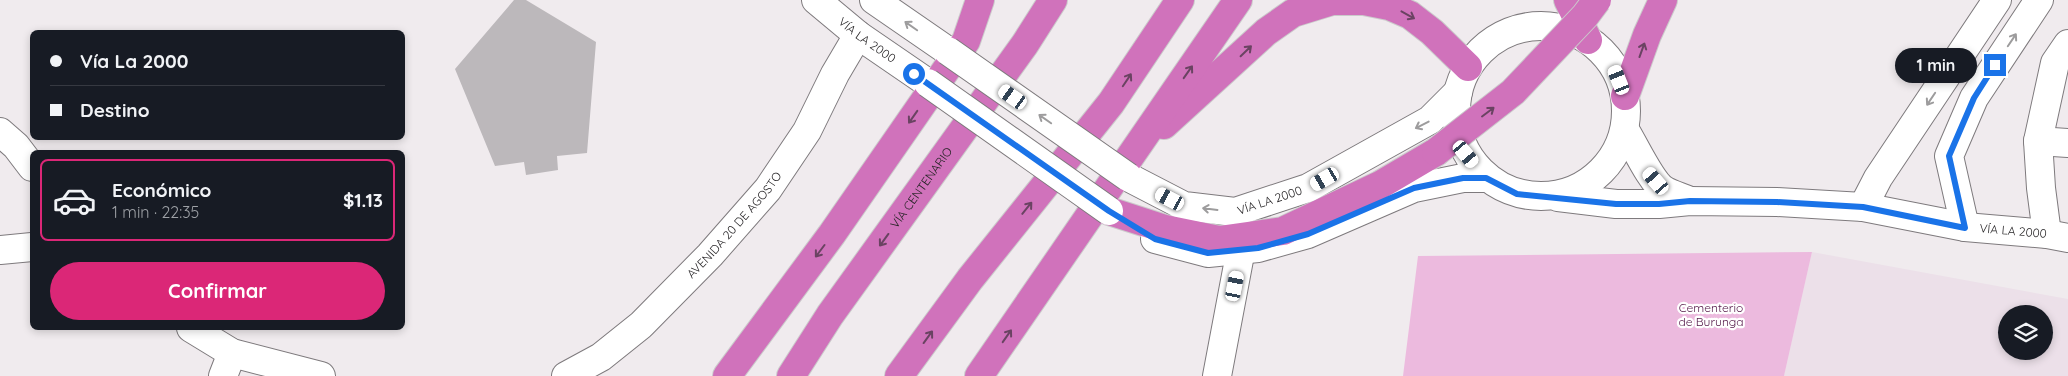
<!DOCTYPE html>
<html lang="es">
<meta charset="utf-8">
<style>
:root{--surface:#171b24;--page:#20242c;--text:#f1f3f6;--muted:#9ea1a6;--line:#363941;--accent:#db2777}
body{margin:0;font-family:Quicksand,sans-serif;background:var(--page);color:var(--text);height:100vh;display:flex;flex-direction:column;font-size:19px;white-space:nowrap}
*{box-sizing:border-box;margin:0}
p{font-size:16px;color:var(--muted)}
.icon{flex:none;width:28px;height:28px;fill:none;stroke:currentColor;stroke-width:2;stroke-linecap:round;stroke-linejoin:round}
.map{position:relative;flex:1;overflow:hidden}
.sheet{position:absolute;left:30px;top:150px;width:375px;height:180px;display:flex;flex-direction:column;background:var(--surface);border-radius:8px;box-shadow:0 2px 8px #0003}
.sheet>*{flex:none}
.guide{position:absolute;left:30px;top:30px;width:375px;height:110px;border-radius:8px;box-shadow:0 2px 8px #0003;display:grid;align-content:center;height:110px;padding:0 20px;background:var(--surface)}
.tools{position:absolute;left:1998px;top:305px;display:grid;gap:10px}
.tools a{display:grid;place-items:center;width:55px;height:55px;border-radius:50%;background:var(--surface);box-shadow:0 2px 8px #0003;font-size:25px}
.end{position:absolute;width:22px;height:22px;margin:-11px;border:6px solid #1a73e8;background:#fff;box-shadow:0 0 0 2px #fff}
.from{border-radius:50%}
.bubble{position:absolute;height:35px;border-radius:18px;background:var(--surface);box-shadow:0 2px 8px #0003;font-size:16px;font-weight:800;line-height:35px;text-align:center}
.car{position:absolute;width:15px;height:30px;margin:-15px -8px;border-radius:6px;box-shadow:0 0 4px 1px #0007;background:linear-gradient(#fff 24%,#345 0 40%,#fff 0 76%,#345 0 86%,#fff 0)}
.guide b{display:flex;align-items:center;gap:18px;height:48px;font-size:19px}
.guide b+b{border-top:1px solid var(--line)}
.guide i{width:12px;height:12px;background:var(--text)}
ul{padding:9px 0 0;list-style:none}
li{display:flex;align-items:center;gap:15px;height:82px;margin:0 10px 8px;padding:0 10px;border:2px solid transparent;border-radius:8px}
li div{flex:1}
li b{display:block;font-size:19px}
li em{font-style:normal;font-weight:800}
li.current{border-color:var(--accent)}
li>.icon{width:45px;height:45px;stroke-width:1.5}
.action{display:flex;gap:10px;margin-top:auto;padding:10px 20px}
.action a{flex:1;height:58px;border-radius:30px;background:var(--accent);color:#fff;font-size:20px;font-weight:800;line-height:58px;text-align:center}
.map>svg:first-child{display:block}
.built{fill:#ece0e9;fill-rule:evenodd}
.green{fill:#ecbade}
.building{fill:#bcb8bb}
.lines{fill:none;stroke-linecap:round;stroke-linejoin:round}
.minor-casing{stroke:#7e7a7d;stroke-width:30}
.highway-casing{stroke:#cbcacb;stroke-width:30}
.minor{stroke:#fff;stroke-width:28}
.highway{stroke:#d072bb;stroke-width:28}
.minor-bridge-casing{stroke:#7e7a7d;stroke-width:30;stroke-linecap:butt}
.highway-bridge-casing{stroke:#cbcacb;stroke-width:30;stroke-linecap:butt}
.minor-bridge{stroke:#fff;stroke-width:28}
.highway-bridge{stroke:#d072bb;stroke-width:28}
.oneway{stroke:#6a4362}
.oneway2{stroke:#9d9c9d}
.route{stroke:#1a73e8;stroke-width:6}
.labels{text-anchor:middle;stroke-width:4.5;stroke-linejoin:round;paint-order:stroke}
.street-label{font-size:12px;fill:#262426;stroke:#fff}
.park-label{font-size:12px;fill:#531748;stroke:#fff}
</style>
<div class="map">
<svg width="2068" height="376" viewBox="0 0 2068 376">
<rect width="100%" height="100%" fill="#f0ebee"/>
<path class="built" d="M1812 252 2068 299V376H1784ZM2006 314H2044V351H2006Z"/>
<path class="green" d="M1812 252 1784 376H1403L1418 256Z"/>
<path class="building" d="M514 0H526L596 42 587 153 557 156 558 170 526 175 524 162 495 166 455 69Z"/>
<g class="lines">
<g class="minor-casing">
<g id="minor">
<path id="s1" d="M816 0 858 35 928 83"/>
<path d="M874 0 948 51"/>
<circle cx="1541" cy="111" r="85"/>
<path d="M1625 130C1634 144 1651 182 1664 190 1672 195 1682 197 1690 201"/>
<path d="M0 132 16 146 32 167"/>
<path d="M2038 141 2068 143"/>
<path id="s2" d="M1128 177 1184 206 1235 212 1308 188 1430 120 1458 92"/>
<path id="s3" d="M1558 197 1616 204H1659L1690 201 1777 202 1863 207 1965 227 2047 234 2068 238"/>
<path d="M1863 207 1878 178 1997 0"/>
<path d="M1965 227 1949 156 1974 98 2039 0"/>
<path d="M2047 234 2041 188 2038 141 2055 63 2068 44"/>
<path d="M1155 239 1208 253 1258 248 1308 234 1414 188 1463 178H1486"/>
<path d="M0 250 32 247"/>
<path d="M191 328 232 353 321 376"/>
<path d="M223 376 232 353"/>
<path id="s4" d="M566 376 601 357 641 325 710 255 768 189 807 131 835 74 858 35"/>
<path d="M1217 376 1241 249"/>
</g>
</g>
<g class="highway-casing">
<g id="highway">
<path d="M1568 0 1588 40"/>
<path d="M1625 96 1647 35 1663 0"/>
<path d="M1164 125 1266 32 1293 13 1332 1H1364L1389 6 1410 15 1432 32 1468 67"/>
<path d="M1109 211 1165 229 1219 240 1283 231 1380 185 1436 152"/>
<path d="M727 376 832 234 966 41 980 0"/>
<path id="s5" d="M791 376 830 315 1025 44 1053 0"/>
<path d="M899 376 970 279 1111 103 1180 0"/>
<path d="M979 376 1238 0"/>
</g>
</g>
<use href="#minor" class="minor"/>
<use href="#highway" class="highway"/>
<g class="minor-bridge-casing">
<path id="minor-bridge" d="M948 51 1128 177
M928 83 1109 211"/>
</g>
<g class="highway-bridge-casing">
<path id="highway-bridge" d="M1436 152 1513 92 1585 16 1597 0"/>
</g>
<use href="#minor-bridge" class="minor-bridge"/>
<use href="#highway-bridge" class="highway-bridge"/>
</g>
<defs><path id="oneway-shaft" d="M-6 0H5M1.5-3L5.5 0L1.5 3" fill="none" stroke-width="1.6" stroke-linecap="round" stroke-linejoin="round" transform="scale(1.25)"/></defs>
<g class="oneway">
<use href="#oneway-shaft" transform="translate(1408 15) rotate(29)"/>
<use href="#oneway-shaft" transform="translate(1642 50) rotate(-70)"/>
<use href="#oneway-shaft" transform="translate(1246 51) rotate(-44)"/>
<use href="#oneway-shaft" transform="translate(1188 72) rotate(-55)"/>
<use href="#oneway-shaft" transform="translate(1127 80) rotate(-56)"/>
<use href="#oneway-shaft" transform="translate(1488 112) rotate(-37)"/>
<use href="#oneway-shaft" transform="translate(913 117) rotate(125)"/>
<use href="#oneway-shaft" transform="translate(1027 208) rotate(-51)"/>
<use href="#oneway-shaft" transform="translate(884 240) rotate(126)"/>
<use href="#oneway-shaft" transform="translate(820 251) rotate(127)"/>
<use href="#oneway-shaft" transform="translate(1007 336) rotate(-55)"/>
<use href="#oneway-shaft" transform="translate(928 337) rotate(-54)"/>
</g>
<g class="oneway2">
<use href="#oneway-shaft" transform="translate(911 26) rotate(-145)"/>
<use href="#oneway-shaft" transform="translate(2012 40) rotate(-56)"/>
<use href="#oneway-shaft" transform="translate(1931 99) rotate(124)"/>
<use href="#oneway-shaft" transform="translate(1045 119) rotate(-145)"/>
<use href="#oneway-shaft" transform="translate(1422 125) rotate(153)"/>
<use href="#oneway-shaft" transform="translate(1210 209) rotate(-173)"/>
</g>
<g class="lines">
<path class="route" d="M914 74 1109 211 1155 239 1208 253 1258 248 1308 234 1414 188 1463 178H1486L1517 194 1616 204H1659L1690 201 1777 202 1863 207 1965 228 1949 156 1974 98 1995 65"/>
</g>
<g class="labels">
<g class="street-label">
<text dy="4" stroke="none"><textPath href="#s1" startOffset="65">VÍA LA 2000</textPath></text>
<text dy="4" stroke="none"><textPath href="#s5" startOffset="229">VÍA CENTENARIO</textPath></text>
<text dy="4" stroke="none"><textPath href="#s2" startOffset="151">VÍA LA 2000</textPath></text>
<text dy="4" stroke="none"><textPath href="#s4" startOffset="228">AVENIDA 20 DE AGOSTO</textPath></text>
<text dy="4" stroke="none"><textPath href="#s3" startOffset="458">VÍA LA 2000</textPath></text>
</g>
<g class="park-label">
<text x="1711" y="312">Cementerio<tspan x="1711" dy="14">de Burunga</tspan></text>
</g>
</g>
</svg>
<div class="tools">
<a><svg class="icon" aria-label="layers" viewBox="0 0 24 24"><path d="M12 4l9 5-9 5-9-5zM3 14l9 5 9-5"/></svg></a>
</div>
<i class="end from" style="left:914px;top:74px"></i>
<i class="end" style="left:1995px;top:65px"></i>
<div class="bubble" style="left:1895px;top:48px;width:82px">1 min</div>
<i class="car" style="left:1619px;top:80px;rotate:338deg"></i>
<i class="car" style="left:1013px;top:97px;rotate:305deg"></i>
<i class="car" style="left:1466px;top:154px;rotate:140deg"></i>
<i class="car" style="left:1325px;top:179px;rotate:240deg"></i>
<i class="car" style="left:1656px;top:181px;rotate:319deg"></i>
<i class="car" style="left:1170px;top:199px;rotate:298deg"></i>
<i class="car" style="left:1235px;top:286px;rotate:11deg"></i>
<div class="guide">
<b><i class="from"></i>Vía La 2000</b>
<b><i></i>Destino</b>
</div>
<section class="sheet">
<ul>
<li class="current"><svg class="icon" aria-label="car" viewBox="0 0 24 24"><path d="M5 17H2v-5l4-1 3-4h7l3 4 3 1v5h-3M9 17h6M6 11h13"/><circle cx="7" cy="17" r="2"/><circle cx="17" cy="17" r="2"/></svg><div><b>Económico</b><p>1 min · 22:35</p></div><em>$1.13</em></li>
</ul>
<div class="action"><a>Confirmar</a></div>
</section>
</div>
